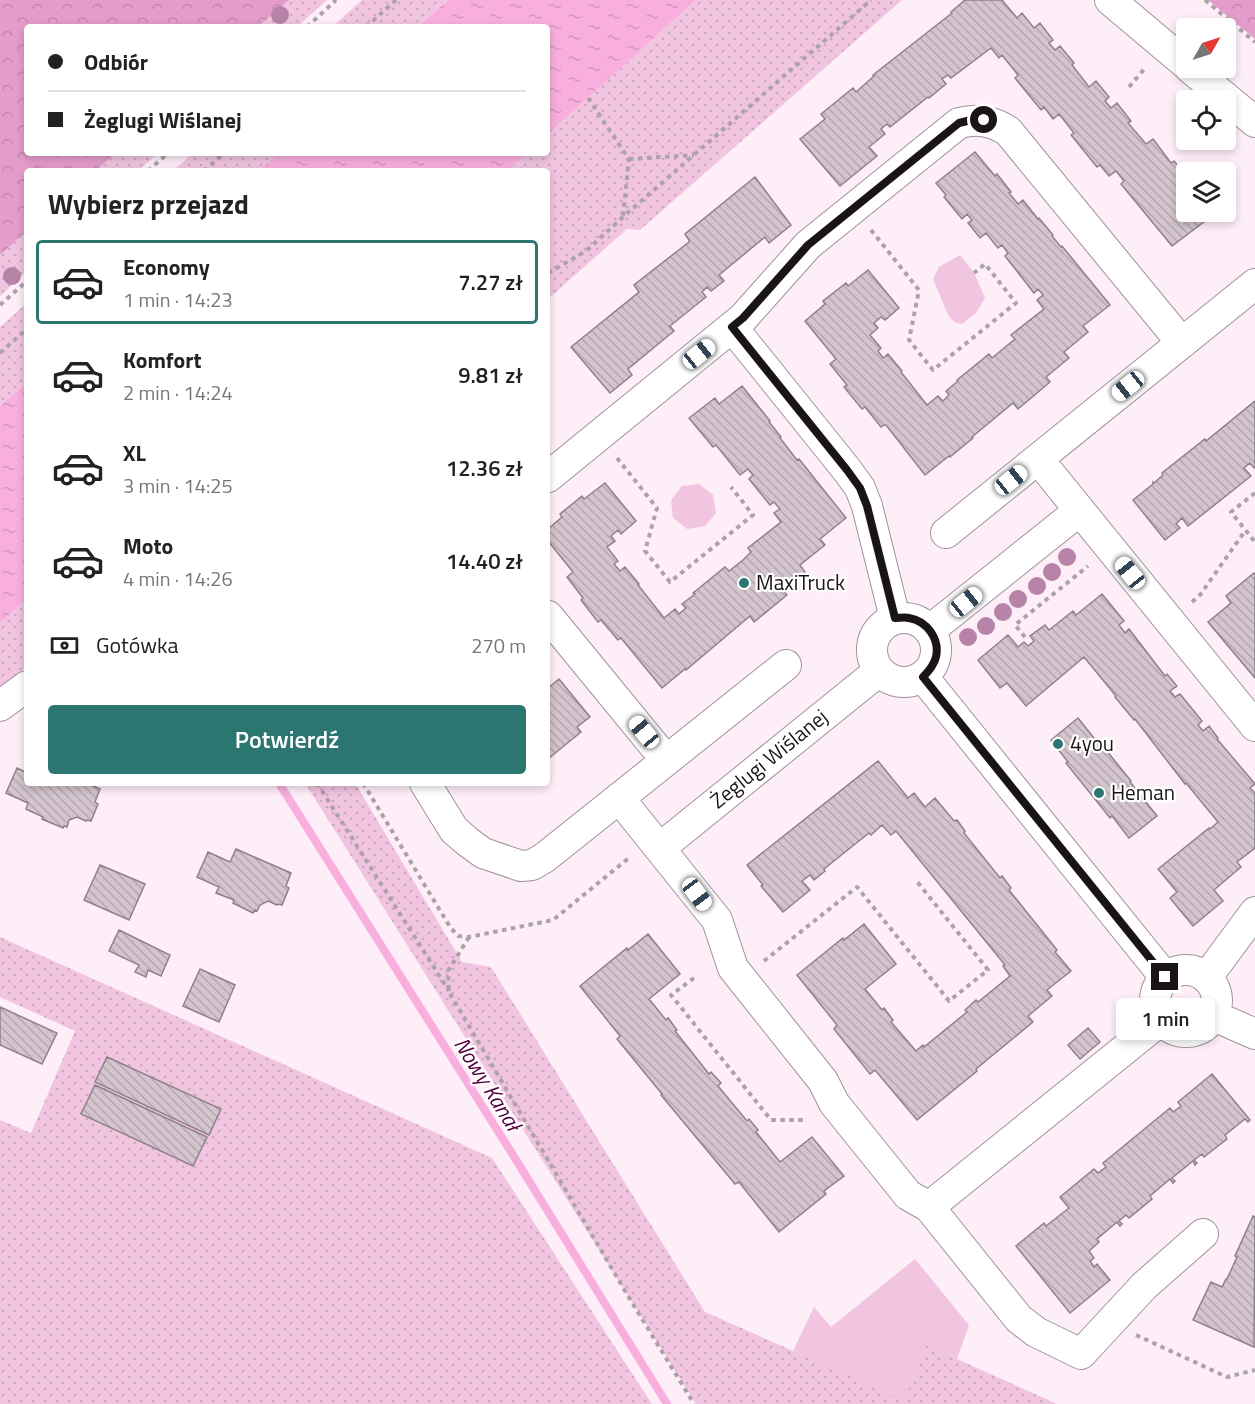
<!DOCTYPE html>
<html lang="pl">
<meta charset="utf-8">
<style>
:root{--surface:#fff;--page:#f2f2f2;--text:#222;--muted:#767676;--line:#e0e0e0;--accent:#2c7672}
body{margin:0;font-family:"Titillium Web",sans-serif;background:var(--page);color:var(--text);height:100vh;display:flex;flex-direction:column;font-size:22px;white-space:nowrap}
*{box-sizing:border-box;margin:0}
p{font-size:20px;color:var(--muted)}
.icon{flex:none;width:33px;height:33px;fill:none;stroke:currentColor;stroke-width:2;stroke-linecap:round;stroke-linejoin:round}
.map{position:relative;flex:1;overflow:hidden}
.details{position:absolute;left:24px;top:168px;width:526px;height:618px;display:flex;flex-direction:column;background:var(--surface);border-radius:6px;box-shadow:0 3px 9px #0003}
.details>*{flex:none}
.top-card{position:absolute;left:24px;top:24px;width:526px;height:132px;border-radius:6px;box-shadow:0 3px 9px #0003;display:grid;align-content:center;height:132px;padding:0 24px;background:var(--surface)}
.needle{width:39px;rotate:51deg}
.tools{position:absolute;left:1176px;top:18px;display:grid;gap:12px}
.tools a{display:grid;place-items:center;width:60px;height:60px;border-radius:6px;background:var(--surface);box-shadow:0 3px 9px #0003;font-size:30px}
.end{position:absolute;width:27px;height:27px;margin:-14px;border:8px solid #1a1418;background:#fff;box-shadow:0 0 0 3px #fff}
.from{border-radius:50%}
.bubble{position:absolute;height:42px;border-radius:6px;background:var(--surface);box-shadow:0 3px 9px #0003;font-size:20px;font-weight:600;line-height:42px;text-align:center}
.car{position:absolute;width:18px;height:36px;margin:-18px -9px;border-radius:8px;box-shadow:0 0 4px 2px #0007;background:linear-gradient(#fff 24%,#345 0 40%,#fff 0 76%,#345 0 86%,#fff 0)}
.top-card b{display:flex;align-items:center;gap:21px;height:57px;font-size:22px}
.top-card b+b{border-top:2px solid var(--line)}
.top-card i{width:15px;height:15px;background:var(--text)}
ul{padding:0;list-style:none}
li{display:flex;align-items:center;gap:18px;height:84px;margin:0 12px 9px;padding:0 12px;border:3px solid transparent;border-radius:6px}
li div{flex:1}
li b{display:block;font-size:22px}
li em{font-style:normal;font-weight:600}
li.selected{border-color:var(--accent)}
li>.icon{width:54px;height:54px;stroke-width:1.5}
h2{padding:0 24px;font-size:27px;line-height:72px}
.pay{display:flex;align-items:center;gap:15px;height:66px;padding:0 24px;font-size:22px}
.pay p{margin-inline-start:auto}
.cta{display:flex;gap:12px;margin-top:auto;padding:12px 24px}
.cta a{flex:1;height:69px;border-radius:6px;background:var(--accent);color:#fff;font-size:24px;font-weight:600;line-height:69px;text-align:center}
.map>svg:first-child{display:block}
.grass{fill:url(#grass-dots)}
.forest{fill:url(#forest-crowns)}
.park{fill:#f1c4e0}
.water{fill:url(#water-ripples)}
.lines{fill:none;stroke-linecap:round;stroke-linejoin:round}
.stream{stroke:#f8afdd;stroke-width:8}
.building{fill:url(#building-back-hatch);stroke:#8f8189;stroke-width:1.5}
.street-casing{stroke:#a0929a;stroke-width:32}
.path{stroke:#aea2a9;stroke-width:4;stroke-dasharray:4.5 4.5;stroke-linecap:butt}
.street{stroke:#fff;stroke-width:30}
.tree{fill:#b883a8}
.route{stroke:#1a1418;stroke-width:8}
.poi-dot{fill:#2c7672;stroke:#fff;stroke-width:2}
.labels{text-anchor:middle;stroke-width:4.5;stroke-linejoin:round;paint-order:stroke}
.poi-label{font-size:21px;fill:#1a1418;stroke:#fff;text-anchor:start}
.street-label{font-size:21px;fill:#1a1418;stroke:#fff}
.water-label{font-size:22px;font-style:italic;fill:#540040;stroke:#fff}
</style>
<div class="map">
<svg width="1255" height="1404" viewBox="0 0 1255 1404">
<defs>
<pattern id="grass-dots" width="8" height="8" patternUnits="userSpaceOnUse" patternTransform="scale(1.5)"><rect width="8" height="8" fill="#f1c4e0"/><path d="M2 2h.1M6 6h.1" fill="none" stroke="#cea8bf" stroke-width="1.8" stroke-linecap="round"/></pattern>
<pattern id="forest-crowns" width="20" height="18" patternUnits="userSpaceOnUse" patternTransform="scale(1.5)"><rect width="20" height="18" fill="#e49cca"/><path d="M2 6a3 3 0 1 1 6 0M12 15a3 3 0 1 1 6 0" fill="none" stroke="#c386ad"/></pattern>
<pattern id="water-ripples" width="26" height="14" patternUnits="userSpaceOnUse" patternTransform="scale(1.5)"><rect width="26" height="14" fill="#f8afdd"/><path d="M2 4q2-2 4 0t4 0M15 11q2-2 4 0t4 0" fill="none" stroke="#d496bd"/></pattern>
<pattern id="building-back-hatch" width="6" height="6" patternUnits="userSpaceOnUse" patternTransform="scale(1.5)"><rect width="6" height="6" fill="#d3c4cd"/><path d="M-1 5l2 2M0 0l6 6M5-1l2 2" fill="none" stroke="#b5a8af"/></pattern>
</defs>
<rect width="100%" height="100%" fill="#feeef8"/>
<path class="grass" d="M289 0H327L297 27H258Z
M362 0H448L418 27H332Z
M696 0H902L640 230 627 229 548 299V171H507L527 153H548V134Z
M116 153H158L138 171H95Z
M193 153H279L259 171H173Z
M27 231V271L0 296V255Z
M27 303V382L0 406V327Z
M27 599V666L0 688V623Z
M305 783H355L462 962 491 967 705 1312 904 1400 926 1345 1057 1404H696Z
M0 937 492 1158 652 1404H0V1120L31 1133 75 1031 0 997Z"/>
<path class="forest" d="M0 0H289L258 27H27V153H116L95 171H27V231L0 255Z
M1208 0H1255V39Z"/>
<path class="park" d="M960 255 974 273 985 298 976 313 962 324 954 322 948 315 933 279 939 267Z
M699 484 713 495 716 513 705 526 687 529 673 518 671 500 682 486Z
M915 1259 969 1325 957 1359 926 1345 904 1401 793 1351 814 1307 831 1327Z"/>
<path class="water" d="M448 0H696L548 134V27H418Z
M279 153H527L507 171H259Z
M27 382V599L0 623V406Z"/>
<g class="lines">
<path class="stream" d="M279 783 513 1155 667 1404"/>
</g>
<path class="building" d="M965 0H1002L1017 18 1022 13 1034 28 1040 23 1053 40 1049 43 1055 50 1060 46 1074 63 1072 65 1089 87 1096 81 1109 97 1105 101 1111 108 1117 103 1131 121 1128 123 1146 144 1153 139 1171 163 1174 161 1186 176V179L1183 182 1186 187V212H1217L1172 246 1121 184 1124 181 1116 171 1109 176 1100 165 1097 167 1071 135 1074 133 1059 114 1053 119 1044 107 1041 110 1015 78 1018 75 1002 55 999 58 991 48 951 78 948 75 942 79 946 84 929 98 928 97 890 127 887 124 881 129 885 134 869 147 877 156 840 186 800 139 825 119 821 114 853 88 856 92 874 76 873 75 952 13 951 12Z
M975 152 995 176 997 174 1011 192 1009 193 1018 204 1023 200 1038 219 1039 218 1053 235 1052 236 1061 247 1062 246 1110 305 1083 326 1088 332 1064 352 1069 358 1046 377 1050 382 1018 409 1013 403 972 437 973 438 950 457 949 456 925 475 886 425H884L881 427 865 407 862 409 844 387 847 385 830 364 836 359 805 321 825 304 823 301 846 283 848 286 868 270 899 308 885 320 881 317 874 323 878 328 870 335 881 348 878 351 883 358 888 354 902 371 901 372 927 405 938 396 943 401 949 395 946 391 958 381 957 380 989 354 992 358 1015 339 1011 335 1044 309 1037 300 1043 295 1038 289 1034 293 1005 256 1008 253 1002 245 998 248 986 233 980 238 968 223 972 220 967 214 962 219 944 197 946 195 936 183Z
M755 177 791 225 769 243 765 237 719 275 724 281 711 291 707 287 702 292 706 297 670 326 674 331 628 369 632 375 610 393 571 347 639 292 634 285 689 242V240L685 234Z
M742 386 770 421 769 422 781 437 780 438 797 460 799 459 846 518 820 539 825 545 800 565 805 572 783 590 787 595 754 622 750 616 686 670 685 669 662 688 621 638 618 640 601 620 598 622 581 600 583 598 567 577 573 572 548 541V529L562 517 560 514 582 496 584 499 605 483 636 521 621 534 618 530 611 536 615 541 607 547 618 561 614 564 620 571 625 567 639 584 638 585 664 618 675 609 679 614 686 608 682 604 695 594 693 593 725 567 729 571 743 560 751 552 748 548 781 522 774 513 780 509 774 502 770 505 749 479 753 475 748 469 740 475 716 445 713 447 689 418 715 398 719 404Z
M1255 401V467L1254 468 1250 463 1244 468 1251 476 1188 526 1182 518 1176 524 1180 528 1165 540 1133 500 1153 484V482L1154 483 1163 475 1162 473 1205 439 1206 441Z
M1254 573 1255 574V678L1208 622 1231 603 1226 596Z
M1102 594 1124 621 1119 625 1125 633 1129 629 1165 676 1167 674 1177 686 1170 691 1175 697 1180 694 1202 721 1198 725 1203 731 1209 726 1218 738 1217 739 1255 784 1250 788 1255 793V848L1237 862 1241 867 1214 890 1223 901 1193 926 1170 898 1177 892 1158 869 1209 828 1210 829 1218 822 1186 783 1185 784 1135 719 1134 720 1115 697 1116 696 1084 657 1026 706 1007 683 1000 688 978 660 1008 635 1018 647 1024 642 1028 646 1034 641 1030 636 1045 625 1049 630 1073 611 1076 615Z
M559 679 590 717 577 727 581 732 548 759V688Z
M1078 718 1105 752 1106 750 1131 781 1130 782 1157 816 1129 838 1112 816 1110 818 1066 763 1068 762 1051 740Z
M878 761 908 798 914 793 925 807 935 798 954 821 957 820 965 831 964 833 1000 878 1002 876 1011 888 1009 890 1057 950 1055 952 1071 971 1047 990 1052 996 1028 1016 1033 1022 976 1069 977 1071 917 1120 875 1070 870 1074 834 1029 837 1025 797 975 843 938 844 940 864 924 896 964 865 989 882 1010 884 1008 893 1020 891 1022 916 1051 923 1045 924 1047 967 1012 965 1010 976 1000 978 1002 1010 976 1003 966 1005 965 896 831 891 835 882 825 871 835 869 833 824 869 825 871 814 880 810 875 802 881 810 890 783 912 761 886 763 885 747 865Z
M17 768 27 773V783H86L100 789 95 802 98 804 91 821 87 820 86 821 77 817 69 820 67 827 64 826 63 828 42 819 43 817 26 809 28 803 6 793Z
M236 849 291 873 286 886 289 888 282 905 278 904 277 905 268 901 260 905 257 911 255 910 253 913 233 903 234 900 216 893 219 887 197 877 208 852 230 862Z
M100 865 145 884 129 920 84 900Z
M119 930 170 955 161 976 148 970 146 977 135 972 139 965 109 951Z
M648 934 680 974 649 999 666 1020 668 1018 677 1030 675 1031 709 1074 711 1072 721 1083 718 1086 747 1121 749 1119 758 1130 756 1132 780 1162 812 1137 844 1176 824 1191 826 1194 779 1232 739 1182 735 1184 661 1095 662 1094 617 1039 620 1036 580 986 627 948 628 950Z
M200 969 235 985 219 1022 183 1006Z
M0 1007 57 1033 42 1064 0 1045Z
M1088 1028 1100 1042 1080 1059 1068 1045Z
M107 1057 221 1109 209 1135 95 1082Z
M1212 1074 1250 1120 1248 1122 1245 1119 1225 1135 1227 1139 1204 1157 1202 1154 1194 1160 1197 1163 1195 1165 1193 1161 1172 1178 1175 1181 1173 1183 1170 1179 1150 1196 1152 1199 1129 1218 1126 1215 1119 1221 1122 1224 1120 1226 1117 1222 1097 1239 1099 1242 1089 1251 1094 1258 1090 1261 1094 1267 1097 1264 1110 1280 1070 1313 1016 1246 1044 1223 1046 1226 1069 1208 1060 1197 1094 1169 1098 1173 1106 1167 1103 1163 1170 1108 1173 1112 1181 1106 1178 1102Z
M95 1085 207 1137 193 1166 81 1114Z
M1253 1216 1255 1217 1254 1347 1193 1320 1211 1282 1222 1287 1226 1279H1227L1237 1257 1235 1256Z"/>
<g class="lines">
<g class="street-casing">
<path id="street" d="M1110 0 1186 64
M1190 68 1255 122
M732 327 847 470 860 488 867 506 895 618
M1038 459 1255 726
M548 477 743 318 808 245 959 123C978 118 992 121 1008 131L1182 343
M946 533 1255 284
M548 616 666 760
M872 650a32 32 0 1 1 64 0a32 32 0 1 1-64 0Z
M930 630 1079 511
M923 677 1165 977
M0 706 27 686
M425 783 454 830 468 842 483 853 521 866 532 865 544 858 786 665
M619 798 717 920 733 968 823 1081 834 1103 908 1195 929 1207 1019 1319 1036 1332 1081 1354 1144 1286 1203 1234
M660 848 879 671
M1155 1001a31 31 0 1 1 62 0a31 31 0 1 1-62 0Z
M1207 977 1255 912
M1214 1016 1255 1034
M929 1207 1161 1020"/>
</g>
<path class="path" d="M1205 0 1255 42
M307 27 336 0
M366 27 396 0
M1129 87 1146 67
M588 98 629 159 623 216
M629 159 694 155
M148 171 168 153
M204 171 224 153
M871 230 919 290 909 340 933 370 1016 303 985 264 974 273
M548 273 586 251 623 217 871 0
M0 305 27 281
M0 353 27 329
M617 458 657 508 645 551 670 582 753 515 731 487
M1255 493 1231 512 1255 542
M1192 602 1200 595 1245 531
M1025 637 1015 625 1088 566
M317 783 449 991
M363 783 450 927 458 936 469 937 553 920 630 857
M469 937 448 971 449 992 625 1291 694 1404
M764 961 857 887 949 1001 988 970 915 879
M694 978 671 995 771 1120H807
M1136 1335 1227 1377 1255 1370"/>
<use href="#street" class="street"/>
</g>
<g class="tree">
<circle cx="280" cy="15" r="9"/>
<circle cx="12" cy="276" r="9"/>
<circle cx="1067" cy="557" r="9"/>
<circle cx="1052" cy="572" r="9"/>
<circle cx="1037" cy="586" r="9"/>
<circle cx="1018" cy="599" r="9"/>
<circle cx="1003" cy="612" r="9"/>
<circle cx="986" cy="626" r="9"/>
<circle cx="968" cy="637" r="9"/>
</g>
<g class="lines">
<path class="route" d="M984 120H971L959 123 808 245 743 318 732 327 847 470 860 488 867 506 895 618C899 618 905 617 909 618 927 621 940 639 936 657 934 665 928 672 923 677L1165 977"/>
</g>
<g class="poi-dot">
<circle cx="744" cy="583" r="6"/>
<circle cx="1058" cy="744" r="6"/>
<circle cx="1099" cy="793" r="6"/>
</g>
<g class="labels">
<g class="poi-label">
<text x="756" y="590">MaxiTruck</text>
<text x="1070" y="751">4you</text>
<text x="1111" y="800">Heman</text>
</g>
<g class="street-label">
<text transform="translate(769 759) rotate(-39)" y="7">Żeglugi Wiślanej</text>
</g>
<g class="water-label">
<text transform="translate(488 1084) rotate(58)" y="8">Nowy Kanał</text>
</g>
</g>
</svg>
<div class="tools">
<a><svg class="needle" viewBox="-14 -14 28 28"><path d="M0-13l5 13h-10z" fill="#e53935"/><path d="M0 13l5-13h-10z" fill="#767676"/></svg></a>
<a><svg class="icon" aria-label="locate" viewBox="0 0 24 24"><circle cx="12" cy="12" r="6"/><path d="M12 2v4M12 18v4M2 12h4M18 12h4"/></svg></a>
<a><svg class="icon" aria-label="layers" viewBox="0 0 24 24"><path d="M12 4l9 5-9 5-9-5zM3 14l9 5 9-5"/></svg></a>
</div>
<i class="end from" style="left:984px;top:120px"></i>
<i class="end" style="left:1165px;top:977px"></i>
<div class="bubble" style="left:1116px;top:998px;width:99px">1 min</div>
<i class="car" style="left:699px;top:354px;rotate:51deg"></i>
<i class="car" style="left:1128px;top:386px;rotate:231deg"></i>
<i class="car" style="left:1011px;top:480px;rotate:51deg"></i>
<i class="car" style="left:1130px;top:573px;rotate:321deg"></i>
<i class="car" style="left:966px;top:602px;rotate:51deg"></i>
<i class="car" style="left:644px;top:732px;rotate:320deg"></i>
<i class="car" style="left:697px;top:894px;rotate:143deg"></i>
<div class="top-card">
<b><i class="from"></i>Odbiór</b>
<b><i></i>Żeglugi Wiślanej</b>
</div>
<section class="details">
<h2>Wybierz przejazd</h2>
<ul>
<li class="selected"><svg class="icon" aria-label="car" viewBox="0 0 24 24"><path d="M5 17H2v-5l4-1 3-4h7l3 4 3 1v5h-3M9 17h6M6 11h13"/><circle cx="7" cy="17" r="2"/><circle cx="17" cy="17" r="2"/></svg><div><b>Economy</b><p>1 min · 14:23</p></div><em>7.27 zł</em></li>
<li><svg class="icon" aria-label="car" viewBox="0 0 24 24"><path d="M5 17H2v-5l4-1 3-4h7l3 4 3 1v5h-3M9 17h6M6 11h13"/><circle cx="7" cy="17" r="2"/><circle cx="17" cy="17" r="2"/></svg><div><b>Komfort</b><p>2 min · 14:24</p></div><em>9.81 zł</em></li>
<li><svg class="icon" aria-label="car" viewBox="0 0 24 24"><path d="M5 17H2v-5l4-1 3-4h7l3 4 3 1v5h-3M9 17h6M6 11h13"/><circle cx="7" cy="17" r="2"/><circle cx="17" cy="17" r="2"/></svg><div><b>XL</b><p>3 min · 14:25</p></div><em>12.36 zł</em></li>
<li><svg class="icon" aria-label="car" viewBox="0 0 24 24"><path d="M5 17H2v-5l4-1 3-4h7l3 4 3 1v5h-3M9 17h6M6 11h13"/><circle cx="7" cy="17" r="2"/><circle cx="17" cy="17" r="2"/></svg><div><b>Moto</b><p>4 min · 14:26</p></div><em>14.40 zł</em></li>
</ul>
<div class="pay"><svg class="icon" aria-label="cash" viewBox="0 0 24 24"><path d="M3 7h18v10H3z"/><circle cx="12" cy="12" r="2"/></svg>Gotówka<p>270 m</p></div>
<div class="cta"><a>Potwierdź</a></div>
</section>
</div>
